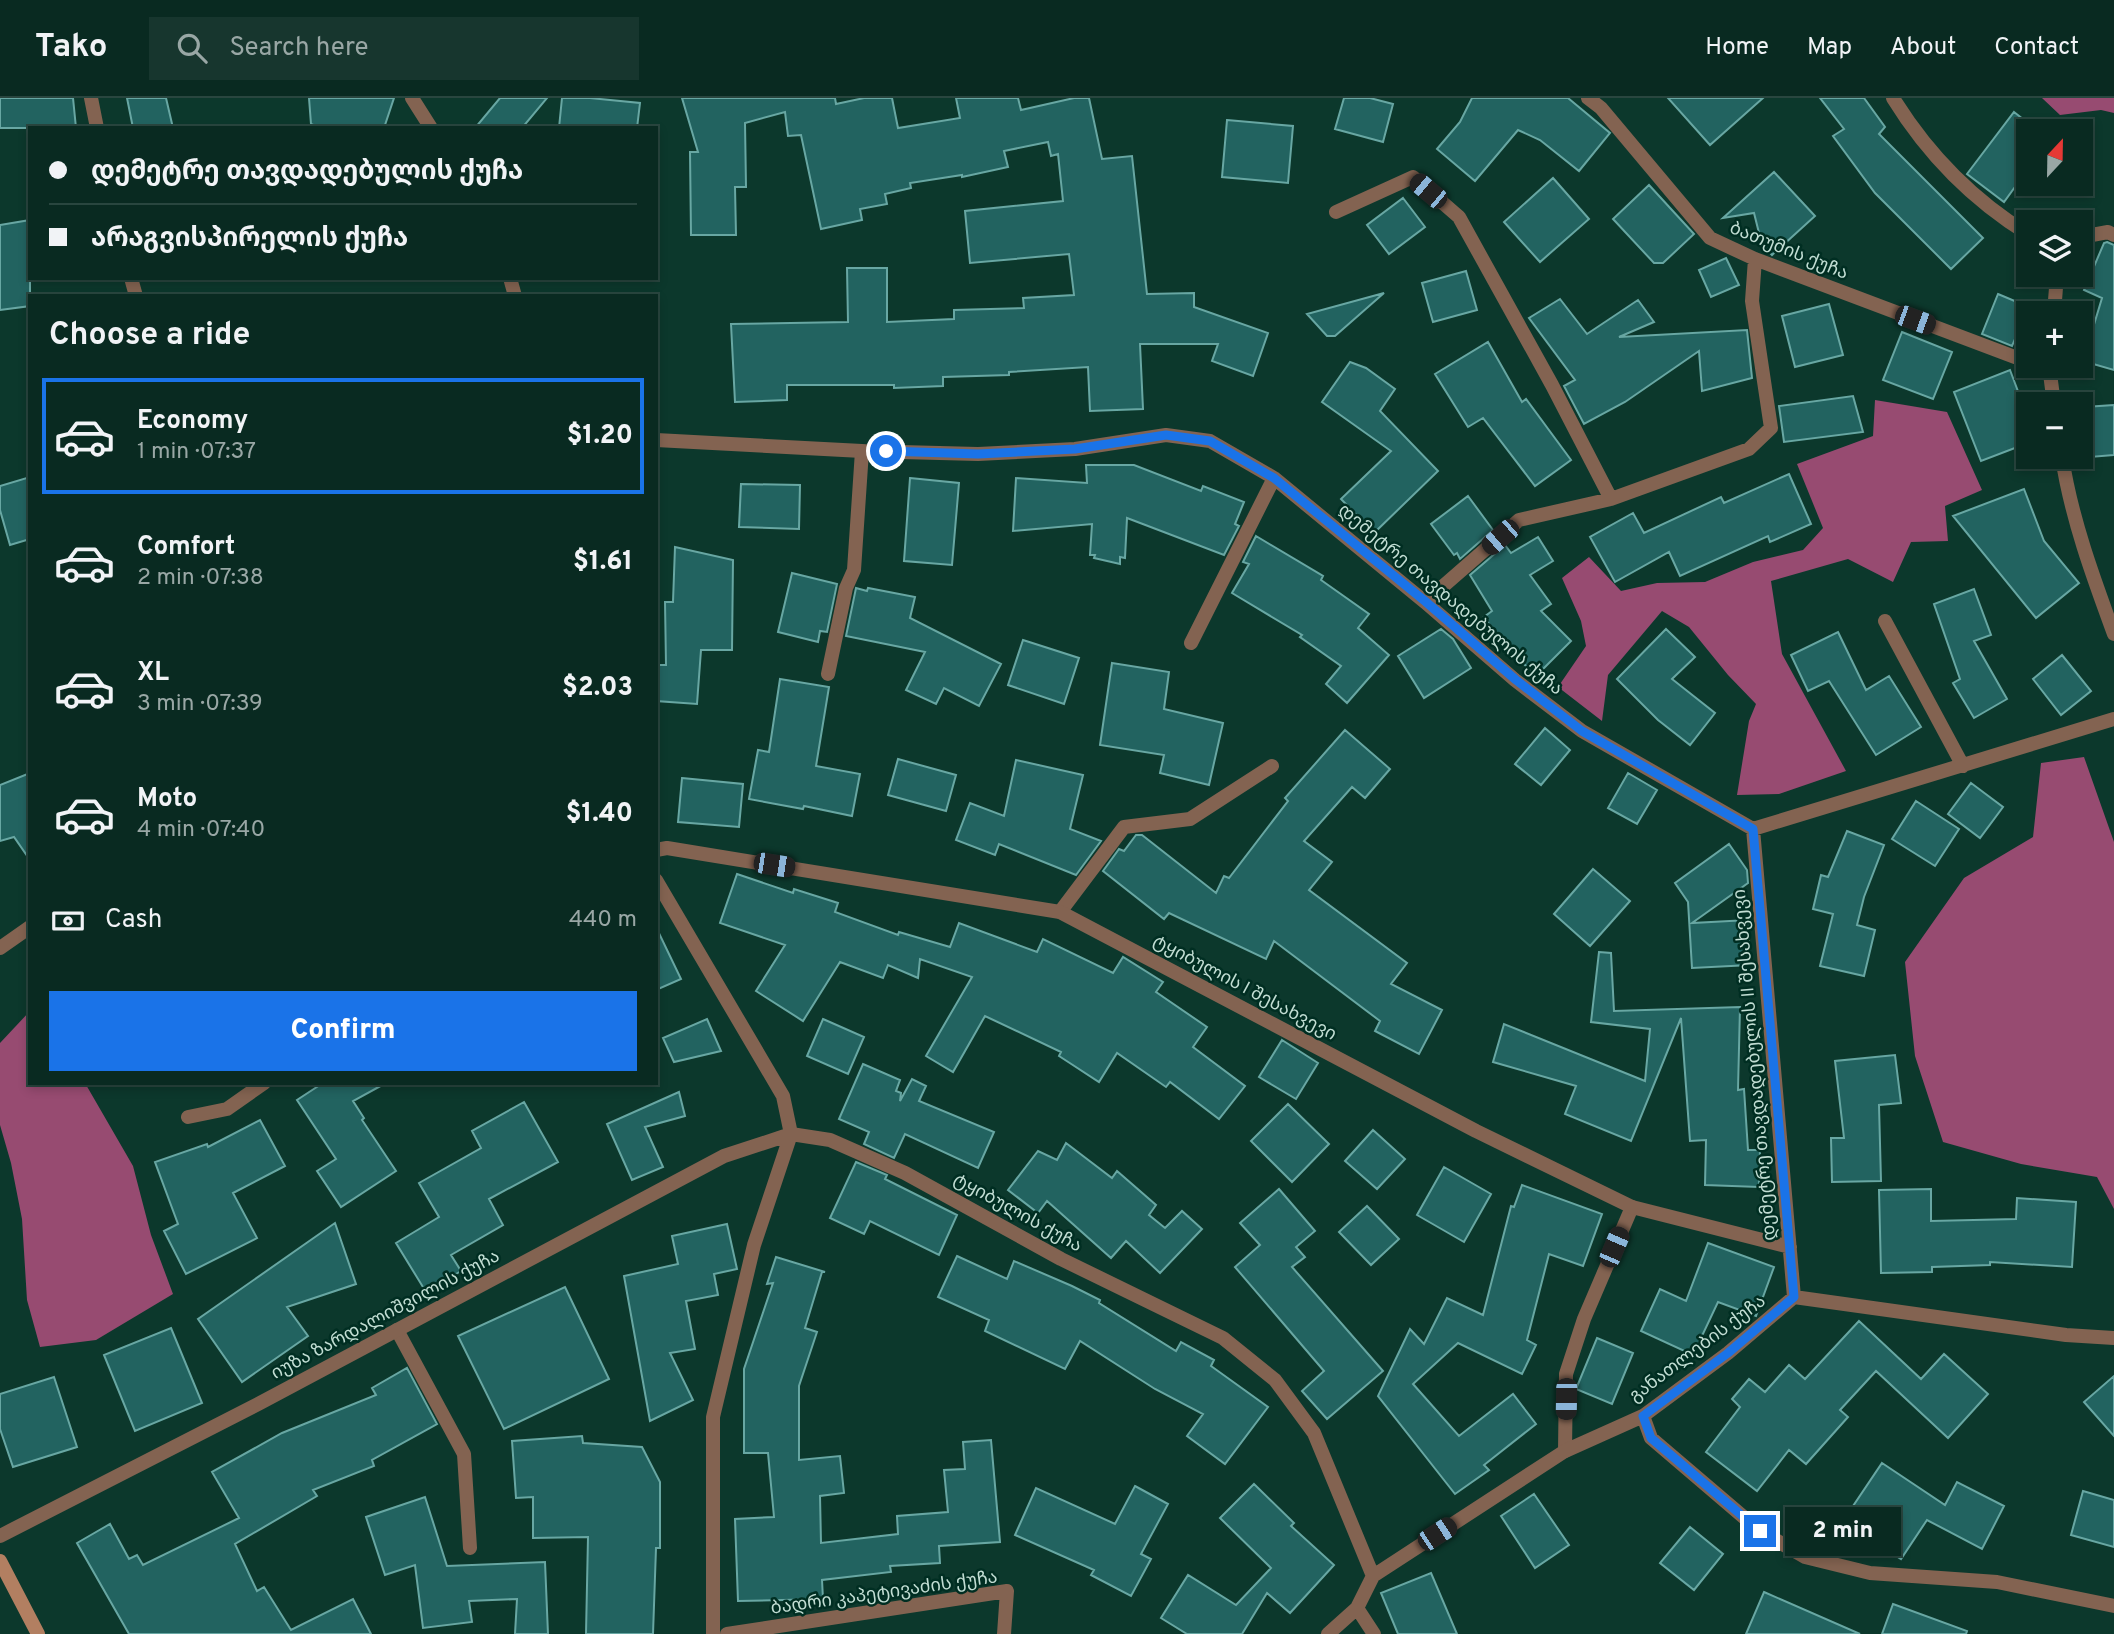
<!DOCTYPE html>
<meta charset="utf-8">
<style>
:root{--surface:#092a21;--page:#17362e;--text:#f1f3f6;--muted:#99a7a5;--line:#29463f;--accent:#1a73e8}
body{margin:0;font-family:Overpass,"Noto Sans Georgian",sans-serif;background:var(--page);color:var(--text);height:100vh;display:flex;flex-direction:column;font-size:26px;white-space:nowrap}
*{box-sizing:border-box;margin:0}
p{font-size:23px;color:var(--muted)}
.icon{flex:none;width:38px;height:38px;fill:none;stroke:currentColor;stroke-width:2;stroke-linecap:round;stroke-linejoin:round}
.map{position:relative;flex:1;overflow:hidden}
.drawer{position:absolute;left:28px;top:196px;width:630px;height:791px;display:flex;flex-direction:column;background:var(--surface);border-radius:0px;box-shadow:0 4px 10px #0003,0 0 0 2px var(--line)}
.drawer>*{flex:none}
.banner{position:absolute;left:28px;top:28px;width:630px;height:154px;border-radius:0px;box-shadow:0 4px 10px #0003,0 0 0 2px var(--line);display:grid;align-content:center;height:154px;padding:0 21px;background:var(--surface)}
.needle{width:46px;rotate:22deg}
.fabs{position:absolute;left:2016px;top:21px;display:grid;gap:14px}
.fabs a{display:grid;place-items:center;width:77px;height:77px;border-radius:0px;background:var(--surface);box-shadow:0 4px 10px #0003,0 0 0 2px var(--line);font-size:35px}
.end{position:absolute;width:32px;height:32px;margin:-16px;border:9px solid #1a73e8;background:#fff;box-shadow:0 0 0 4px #fff}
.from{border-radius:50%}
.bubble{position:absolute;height:49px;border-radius:0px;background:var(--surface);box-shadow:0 4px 10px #0003,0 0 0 2px var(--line);font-size:23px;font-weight:800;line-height:49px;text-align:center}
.car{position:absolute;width:21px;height:42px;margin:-21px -10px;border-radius:9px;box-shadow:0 0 5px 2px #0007;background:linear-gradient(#222 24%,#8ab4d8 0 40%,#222 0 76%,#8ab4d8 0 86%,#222 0)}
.banner b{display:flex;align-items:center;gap:24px;height:66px;font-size:26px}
.banner b+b{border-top:2px solid var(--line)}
.banner i{width:18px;height:18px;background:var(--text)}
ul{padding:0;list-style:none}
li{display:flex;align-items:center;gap:21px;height:116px;margin:0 14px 10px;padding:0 7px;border:4px solid transparent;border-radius:0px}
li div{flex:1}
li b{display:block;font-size:26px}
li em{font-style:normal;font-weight:800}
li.on{border-color:var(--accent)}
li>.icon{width:63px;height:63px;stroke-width:1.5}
h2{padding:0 21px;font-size:32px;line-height:84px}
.pay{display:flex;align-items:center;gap:18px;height:77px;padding:0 21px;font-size:26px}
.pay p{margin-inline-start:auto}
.action{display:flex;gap:14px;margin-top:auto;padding:14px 21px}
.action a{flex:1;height:80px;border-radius:0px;background:var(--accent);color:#fff;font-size:28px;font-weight:800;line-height:80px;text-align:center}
header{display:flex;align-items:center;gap:42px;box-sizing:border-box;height:98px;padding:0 35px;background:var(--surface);border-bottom:2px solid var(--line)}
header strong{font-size:33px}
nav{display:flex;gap:38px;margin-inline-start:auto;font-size:24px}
.search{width:490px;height:63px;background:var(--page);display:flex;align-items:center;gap:18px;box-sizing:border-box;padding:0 24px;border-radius:0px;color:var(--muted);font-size:26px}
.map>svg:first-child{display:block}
.forest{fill:#974b71}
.building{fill:#226360;stroke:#68a7a3;stroke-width:2}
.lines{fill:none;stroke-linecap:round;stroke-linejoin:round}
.service{stroke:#836351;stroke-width:14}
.minor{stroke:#836351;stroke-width:14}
.secondary{stroke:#b27f61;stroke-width:14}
.route{stroke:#1a73e8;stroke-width:9}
.labels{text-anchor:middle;stroke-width:5;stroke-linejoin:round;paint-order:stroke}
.street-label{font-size:18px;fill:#c1ddd3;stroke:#002e22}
</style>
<header>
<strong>Tako</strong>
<div class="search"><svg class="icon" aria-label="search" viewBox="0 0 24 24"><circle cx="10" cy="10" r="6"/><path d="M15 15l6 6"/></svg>Search here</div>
<nav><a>Home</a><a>Map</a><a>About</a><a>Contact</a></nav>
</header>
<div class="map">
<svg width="2114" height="1536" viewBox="0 0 2114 1536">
<rect width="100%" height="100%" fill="#0c382c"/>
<path class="forest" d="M2042 0H2114V15L2101 12 2060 17Z
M1875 302 1947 314 1982 392 1945 408 1948 443 1911 444 1893 484 1848 461 1771 483 1782 556 1846 673 1779 696 1737 697 1749 623 1756 606 1728 577 1689 529 1662 513 1608 577 1602 623 1558 589 1586 548 1581 523 1562 480 1589 459 1621 493 1657 485 1705 484 1753 464 1803 452 1823 430 1797 366 1873 338Z
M2084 659 2114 744V1111L2097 1079 2021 1066 1943 1044 1915 958 1905 864 1964 780 2033 739 2041 665Z
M30 913V985H85L133 1068 151 1137 173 1196 96 1242 40 1249 27 1202 22 1121 11 1065 0 1027V945Z"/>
<path class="building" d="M0 0H73L76 30H0Z
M127 0H166L173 30H133Z
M309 0H394L384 30H321L311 26Z
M500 0H547L522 30H475Z
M562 0H590L640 5 637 30H559Z
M682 0H835L836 6 864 0H892L898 30 960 20 956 0H1018L1021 12 1074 0H1089L1102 61 1132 58 1147 196 1194 195V209L1268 235 1253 278 1212 263 1218 246H1140L1143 311 1090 313 1088 269 1009 274V277L943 279V288L894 290V287H787V302L735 304 731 226 848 224 847 170H887V224L954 221V212L1024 210 1023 200 1074 197 1069 156 970 165 965 113 1063 103 1058 56 1051 58 1048 44 1004 53 1008 69 962 79V77L910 85 911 90 885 96 887 106 860 111 862 122 821 131 801 37 788 38 785 14 745 25 746 89H735L736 137H691L690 54H698Z
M1344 0H1370L1393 6 1383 44 1335 31Z
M1472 0H1568L1610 35 1579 73 1540 42 1518 32 1475 83 1437 51 1460 24Z
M1668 0H1763L1710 47Z
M1820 0H1864L1885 29 1879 36 1983 140 1951 171 1875 95 1833 38 1844 31Z
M2014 14 2028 25V71L2004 104 1967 76Z
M1227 22 1293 28 1288 85 1222 79Z
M1774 74 1815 118 1772 157 1762 147 1754 115 1723 120Z
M1553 80 1589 121 1540 164 1504 124Z
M1649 87 1694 136 1663 165H1654L1613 121Z
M1403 100 1425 129 1389 156 1367 127Z
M30 122V208L0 212V127Z
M2107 144 2114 147V272L2083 263 2102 200 2084 192 2104 145Z
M1726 160 1739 187 1711 199 1699 172Z
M1466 173 1477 212 1433 224 1422 185Z
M1384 195 1335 238H1327L1307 216Z
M1998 196 2029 209 2012 248 1982 236Z
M1560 201 1587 236 1638 202 1654 224 1619 239 1747 232 1752 280 1702 293 1699 253 1625 304 1584 326 1564 288 1575 282 1529 220Z
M1829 206 1843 257 1795 269 1782 218Z
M1902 234 1952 254 1933 301 1883 282Z
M1488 244 1522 304 1526 301 1571 362 1535 388 1483 320 1468 329 1435 276Z
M1350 264 1366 270 1395 291 1380 313 1438 373 1374 435 1341 401 1391 353 1322 304Z
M2010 272 2028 320V345L1981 363 1954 294Z
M1853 298 1863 334 1784 344 1779 308Z
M2114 307V357L2090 359 2085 309Z
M1086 367H1134L1201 393 1203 388 1244 404 1235 426 1239 428 1224 457 1127 420 1125 460 1120 459V466L1094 460 1095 457H1090L1092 426 1013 433 1016 380 1087 385Z
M1789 376 1811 426 1770 444 1768 438 1680 478 1669 454 1615 484 1590 439 1633 415 1644 435 1721 399 1724 405Z
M30 379V441L10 447 0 412V388Z
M910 380 959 385 952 467 904 463Z
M741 386 800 387 799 431 739 429Z
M2024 391 2044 443 2079 485 2036 520 1953 418Z
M1468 398 1493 432 1460 461 1457 455 1454 457 1431 426Z
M1256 438 1323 478 1321 482 1369 516 1358 530 1389 557 1347 605 1326 586 1341 568 1300 539 1302 537 1232 495 1249 466 1243 464Z
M1538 439 1553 463 1530 477 1551 506 1541 513 1571 543 1536 578 1505 547 1484 519 1492 513 1470 477 1505 447 1511 455Z
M675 449 733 462 732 552H701L697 606 656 603V567H666L665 504H673Z
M792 475 837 486 827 534 820 533 818 544 778 534Z
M856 490 867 493 868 490 915 499 910 520 1001 566 979 608 944 590 936 606 906 592 925 554 846 538Z
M1974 491 1991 537 1974 543 2007 601 1974 620 1953 585 1960 581 1934 506Z
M1441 531 1453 541 1471 570 1424 600 1398 558Z
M1666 531 1695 559 1672 581 1715 615 1690 647 1658 622 1617 581Z
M1838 534 1866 592 1889 578 1921 629 1876 657 1829 583 1808 593 1791 557Z
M1023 542 1079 560 1064 606 1008 587Z
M2062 557 2091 593 2061 617 2033 581Z
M1112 565 1169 574 1164 611 1223 625 1209 687 1160 675 1164 657 1100 647Z
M780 581 829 589 816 668 860 676 852 718 804 708 803 711 749 701 758 652 769 654Z
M1545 630 1570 652 1541 687 1515 666Z
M1345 632 1390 671 1365 700 1352 689 1304 743 1332 764 1309 792 1407 865 1391 886 1442 912 1419 956 1375 933 1380 923 1274 843 1266 861 1169 815 1164 821 1103 773 1119 751 1124 753 1136 737H1142L1216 795 1224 778 1229 780 1288 703 1285 700Z
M898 661 956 677 946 713 888 697Z
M1016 662 1083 677 1070 731 1101 743 1076 777 999 746 995 757 956 742 970 705 1004 718Z
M30 675V762L14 739 0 743V687Z
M1628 675 1657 692 1637 726 1608 710Z
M682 680 743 686 739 729 678 724Z
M1971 685 2003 709 1980 740 1948 716Z
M1916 703 1959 731 1935 768 1892 741Z
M1847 733 1884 747 1864 799 1857 827 1875 832 1864 878 1820 868 1833 816 1813 811 1821 777 1828 779Z
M1729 746 1747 772 1748 785 1692 825 1748 822 1750 867 1692 870 1688 804 1675 785Z
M1593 771 1630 803 1590 848 1554 816Z
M737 776 793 795 794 791 838 805 835 814 898 837 899 834 950 849 959 825 1037 854 1043 841 1113 875 1123 859 1163 884 1156 894 1207 929 1193 949 1245 988 1219 1021 1170 984 1166 989 1117 955 1099 984 1059 958 1061 954 985 918 953 974 926 958 972 879 920 861 918 880 888 867 883 880 840 864 803 923 756 893 785 847 720 825Z
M656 829 681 881 656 892Z
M1599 854 1611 855 1614 913 1740 909 1738 992 1744 991 1748 1052H1760L1759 1089 1705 1087 1706 1042 1690 1043 1681 920 1631 1043 1565 1016 1576 988 1493 964 1504 926 1645 983 1650 931 1591 924Z
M707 921 721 953 674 964 663 940Z
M823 921 864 939 848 976 807 958Z
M1282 942 1318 965 1296 1001 1259 979Z
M1895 957 1901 1005 1879 1007 1881 1083 1832 1084 1831 1040H1844L1835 963Z
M863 966 900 982 896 993 901 995 900 1003 912 981 926 988 919 1003 994 1034 978 1070 905 1036 894 1060 864 1046 869 1034 839 1021Z
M323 985H386L353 1003 364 1020 362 1022 396 1073 341 1109 317 1073 336 1061 297 1002Z
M679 994 685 1018 645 1029 663 1069 632 1082 607 1026Z
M524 1004 558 1064 489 1101 503 1127 451 1157 461 1173 426 1194 396 1145 439 1119 419 1085 481 1050 472 1033Z
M1288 1006 1329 1046 1292 1084 1251 1043Z
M260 1022 285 1068 233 1095 257 1140 186 1176 164 1133 178 1126 155 1064 207 1046 208 1049Z
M1373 1032 1405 1061 1377 1091 1345 1063Z
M1066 1045 1112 1080 1117 1073 1156 1107 1149 1117 1165 1130 1182 1113 1202 1131 1160 1175 1126 1143 1111 1160 1047 1103 1038 1115 1008 1092 1038 1053 1057 1062Z
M856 1064 887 1077 885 1081 957 1117 939 1157 870 1123 864 1136 830 1120Z
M1444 1069 1491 1096 1464 1144 1417 1117Z
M1522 1087 1602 1116 1583 1168 1549 1156 1527 1242 1536 1247 1522 1276 1458 1245 1413 1286 1459 1338 1513 1296 1536 1326 1484 1367 1489 1372 1455 1396 1378 1298 1410 1231 1424 1246 1447 1200 1483 1217 1511 1108 1514 1109Z
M1279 1091 1315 1133 1296 1149 1305 1159 1292 1169 1383 1273 1327 1321 1302 1293 1324 1273 1235 1169 1260 1147 1240 1125Z
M1931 1091V1123L2016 1121 2017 1100 2076 1104 2072 1169 1990 1164V1167L1932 1169V1174L1881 1175 1879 1092Z
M1367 1108 1399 1141 1371 1167 1339 1134Z
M335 1125 356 1186 287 1209 308 1238 242 1284 198 1221Z
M727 1126 737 1171 714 1176 718 1197 686 1203 695 1251 670 1255 693 1302 650 1323 624 1178 678 1166 672 1138Z
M1708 1145 1774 1169 1756 1218 1718 1204 1693 1257 1641 1233 1660 1191 1686 1203Z
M957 1158 1007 1181 1014 1163 1072 1188 1100 1202 1099 1205 1176 1253 1181 1244 1214 1262 1211 1268 1268 1309 1225 1366 1187 1338 1203 1316 1155 1291 1080 1243 1065 1271 985 1233 989 1222 938 1199Z
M776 1159 825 1174H822L805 1230 817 1234 799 1288V1362L840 1358 844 1395 820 1398 821 1445 898 1436 897 1418 948 1414 944 1372 965 1371 963 1344 991 1342 1000 1444 939 1448 940 1465 890 1468 891 1474 822 1482 823 1501 738 1503 735 1421 774 1419 768 1355H744V1271L773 1185 767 1186Z
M565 1189 609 1281 504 1331 458 1238Z
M1859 1223 1921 1281 1944 1256 1988 1296 1948 1340 1876 1273 1840 1312 1848 1319 1806 1366 1789 1352 1757 1393 1706 1354 1740 1309 1732 1301 1749 1281 1765 1294 1789 1267 1805 1281Z
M171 1230 202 1305 135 1333 104 1257Z
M1597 1240 1633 1255 1612 1306 1576 1291Z
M407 1270 437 1326 372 1362 374 1368 313 1392 317 1398 235 1446 257 1493 264 1489 291 1532 353 1501 371 1536H129L77 1445 110 1426 129 1461 137 1457 143 1467 239 1420 212 1374 282 1335 376 1297 372 1290Z
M2114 1278V1338L2084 1304Z
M54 1279 77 1349 13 1369 0 1331V1296Z
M582 1338 583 1345 642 1349 660 1384V1450H656L653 1536H586L588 1439 533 1440V1399L516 1400 512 1343Z
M1882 1365 1945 1407 1957 1384 2004 1408 1982 1451 1927 1422 1901 1461 1843 1423Z
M1254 1386 1294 1425 1291 1428 1334 1467 1290 1515 1267 1495 1242 1536H1187L1161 1520 1188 1477 1236 1507 1271 1470 1220 1420Z
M1135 1388 1168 1406 1141 1456 1151 1461 1131 1498 1091 1477 1094 1472 1015 1437 1036 1390 1115 1426Z
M2083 1393 2114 1402V1449L2071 1437Z
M1534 1396 1569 1447 1535 1470 1501 1418Z
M425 1399 447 1468 545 1464 548 1536H515L517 1501 469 1503 472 1524 423 1530 415 1467 385 1477 366 1419Z
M1690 1429 1723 1456 1694 1492 1660 1465Z
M1431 1475 1457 1536H1398L1381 1495Z
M1764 1494 1860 1536H1746Z
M1893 1506 1967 1533 1966 1536H1882Z"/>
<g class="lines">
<path class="service" d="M828 576 846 490 854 472 862 353
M1060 814 1124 729 1190 721 1272 668
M188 1019 227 1011 264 985
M397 1232 464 1356 470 1450
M1565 1353 1566 1276 1584 1221 1632 1109"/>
<path class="minor" d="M91 0 97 30
M412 0 431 30
M1588 0 1601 10 1710 140 1755 161 2028 264
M1893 0C1927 55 1973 102 2028 136
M1336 114 1413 79 1459 119 1552 287 1611 401
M2081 139 2108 134 2114 137
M131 180 136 198
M510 180 515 198
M2054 215 2057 177
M2049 268 2054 306
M656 342 862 353 978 356 1075 351 1166 337 1210 343 1274 380 1425 504 1515 582 1582 633 1753 731 2114 621
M2062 359C2071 419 2093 479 2114 536
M1425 504 1519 422 1611 401 1749 351 1771 330 1752 203 1755 161
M1885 523 1963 668
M1191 545 1274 380
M1753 731 1794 1199
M656 752 667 750 1060 814 1476 1033 1632 1109 1790 1149
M656 782 783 998 791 1036
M0 850 30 829
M1643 1318 1651 1340 1760 1433 1805 1459 1870 1475 1997 1484 2114 1508
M0 1438 260 1305 724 1058 791 1036 830 1042 905 1075 1061 1161 1223 1240 1275 1282 1314 1335 1373 1478
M1357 1510 1374 1536
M713 1536V1319L754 1147 791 1036
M727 1536 1007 1493 1004 1536
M1328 1536 1357 1510 1373 1478 1565 1353 1643 1318 1728 1255 1794 1199 2066 1237 2114 1240"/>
<path class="secondary" d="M0 1463 38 1536"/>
</g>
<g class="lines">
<path class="route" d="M886 353 978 356 1075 351 1166 337 1210 343 1274 380 1426 504 1516 582 1582 633 1753 731 1794 1199 1728 1255 1643 1318 1651 1340 1760 1433"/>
</g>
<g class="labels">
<g class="street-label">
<text transform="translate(1789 152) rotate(22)" y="6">ბათუმის ქუჩა</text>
<text transform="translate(1451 501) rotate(40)" y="6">დემეტრე თავდადებულის ქუჩა</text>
<text transform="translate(1245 889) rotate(28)" y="6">ტყიბულის I შესახვევი</text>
<text transform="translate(1754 967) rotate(-95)" y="6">დემეტრე თავდადებულის II შესახვევი</text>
<text transform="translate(1018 1114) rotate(29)" y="6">ტყიბულის ქუჩა</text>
<text transform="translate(385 1216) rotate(-28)" y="6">იუზა ზარდალიშვილის ქუჩა</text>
<text transform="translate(1697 1250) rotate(-37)" y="6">განათლების ქუჩა</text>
<text transform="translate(884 1494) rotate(-8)" y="6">ბადრი კაპეტივაძის ქუჩა</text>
</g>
</g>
</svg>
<div class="fabs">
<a><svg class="needle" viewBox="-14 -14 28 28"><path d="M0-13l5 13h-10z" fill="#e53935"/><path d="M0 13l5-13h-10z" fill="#99a7a5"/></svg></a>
<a><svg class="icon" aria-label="layers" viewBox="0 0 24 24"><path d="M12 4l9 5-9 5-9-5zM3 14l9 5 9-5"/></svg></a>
<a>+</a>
<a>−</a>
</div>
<i class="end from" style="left:886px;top:353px"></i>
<i class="end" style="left:1760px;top:1433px"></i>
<div class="bubble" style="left:1785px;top:1409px;width:116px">2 min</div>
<i class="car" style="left:1428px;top:93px;rotate:310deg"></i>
<i class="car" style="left:1915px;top:222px;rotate:110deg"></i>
<i class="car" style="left:1500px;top:439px;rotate:229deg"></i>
<i class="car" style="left:774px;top:767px;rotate:99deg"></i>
<i class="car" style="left:1614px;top:1149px;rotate:23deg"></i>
<i class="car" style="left:1566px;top:1301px;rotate:181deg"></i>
<i class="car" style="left:1437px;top:1436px;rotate:57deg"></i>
<div class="banner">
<b><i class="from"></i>დემეტრე თავდადებულის ქუჩა</b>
<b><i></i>არაგვისპირელის ქუჩა</b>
</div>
<section class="drawer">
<h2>Choose a ride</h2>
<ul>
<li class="on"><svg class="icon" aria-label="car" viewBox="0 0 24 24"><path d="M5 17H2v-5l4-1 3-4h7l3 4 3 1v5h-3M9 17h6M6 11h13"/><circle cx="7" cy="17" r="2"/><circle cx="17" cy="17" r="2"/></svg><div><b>Economy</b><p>1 min · 07:37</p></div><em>$1.20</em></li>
<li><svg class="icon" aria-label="car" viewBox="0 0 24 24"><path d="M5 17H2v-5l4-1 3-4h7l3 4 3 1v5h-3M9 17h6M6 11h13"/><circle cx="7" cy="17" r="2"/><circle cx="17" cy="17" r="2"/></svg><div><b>Comfort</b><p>2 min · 07:38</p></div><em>$1.61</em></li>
<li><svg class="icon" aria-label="car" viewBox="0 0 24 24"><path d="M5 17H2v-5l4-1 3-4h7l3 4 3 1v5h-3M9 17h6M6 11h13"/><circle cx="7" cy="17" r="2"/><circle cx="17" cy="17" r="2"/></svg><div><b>XL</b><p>3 min · 07:39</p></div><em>$2.03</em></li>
<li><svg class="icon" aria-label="car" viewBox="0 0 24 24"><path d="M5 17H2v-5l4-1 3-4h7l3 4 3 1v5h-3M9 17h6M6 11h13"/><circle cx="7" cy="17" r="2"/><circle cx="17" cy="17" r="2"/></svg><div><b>Moto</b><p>4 min · 07:40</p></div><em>$1.40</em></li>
</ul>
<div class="pay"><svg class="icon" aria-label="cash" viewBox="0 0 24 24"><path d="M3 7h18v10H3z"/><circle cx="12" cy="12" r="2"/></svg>Cash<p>440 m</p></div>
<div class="action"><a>Confirm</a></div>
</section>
</div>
